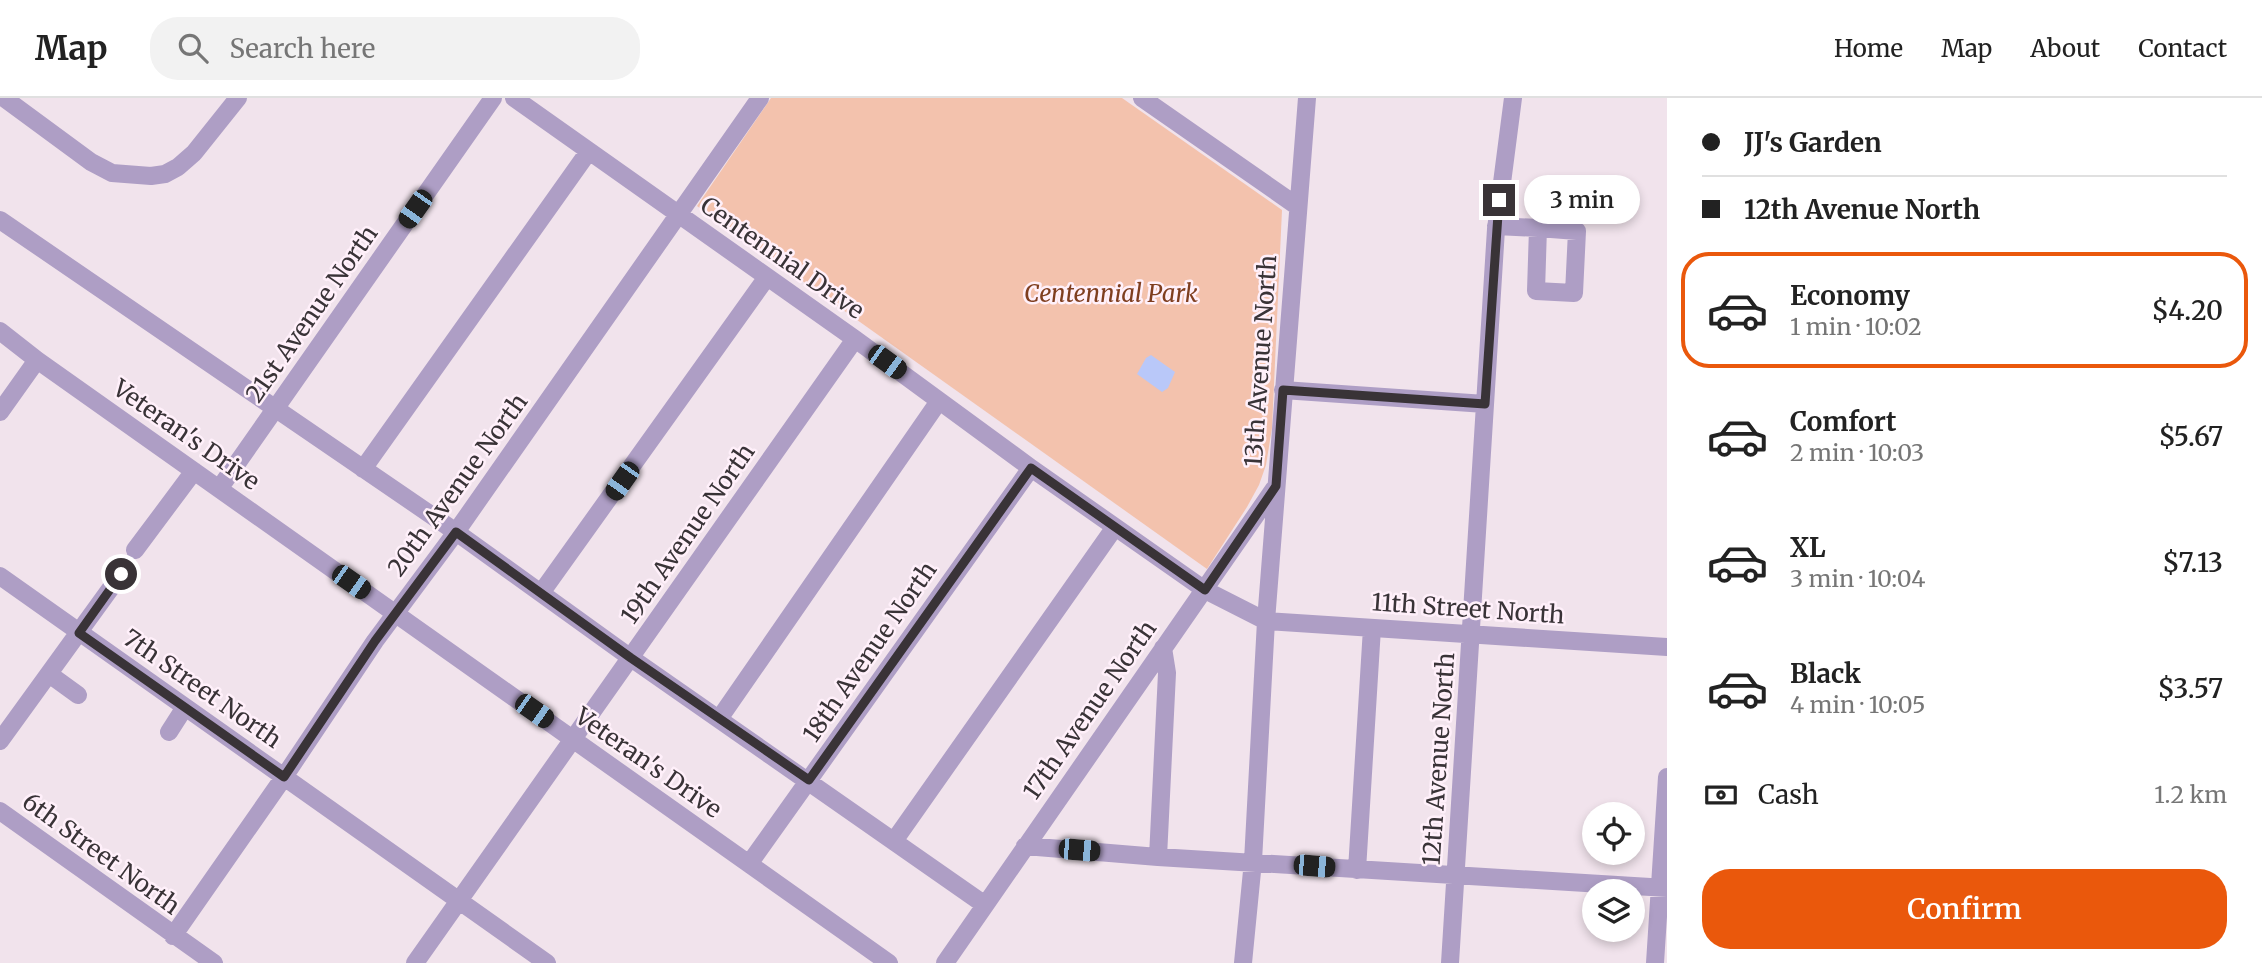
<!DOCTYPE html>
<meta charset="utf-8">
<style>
:root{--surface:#fff;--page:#f2f2f2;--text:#222;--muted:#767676;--line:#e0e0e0;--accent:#ea580c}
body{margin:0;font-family:Merriweather,serif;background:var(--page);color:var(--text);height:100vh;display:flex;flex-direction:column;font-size:26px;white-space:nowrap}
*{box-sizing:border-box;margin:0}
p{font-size:23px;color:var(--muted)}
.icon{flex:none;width:38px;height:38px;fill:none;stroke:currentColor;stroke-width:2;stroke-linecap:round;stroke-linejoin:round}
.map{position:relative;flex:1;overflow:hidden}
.drawer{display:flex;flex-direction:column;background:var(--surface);width:595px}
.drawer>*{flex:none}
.banner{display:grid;align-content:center;height:154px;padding:0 35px;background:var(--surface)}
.buttons{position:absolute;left:1582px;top:704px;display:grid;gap:14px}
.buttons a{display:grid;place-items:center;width:63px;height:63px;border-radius:50%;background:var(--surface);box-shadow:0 4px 10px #0003;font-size:35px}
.end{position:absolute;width:32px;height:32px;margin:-16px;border:9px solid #393337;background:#fff;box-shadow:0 0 0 4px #fff}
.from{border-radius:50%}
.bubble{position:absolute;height:49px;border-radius:24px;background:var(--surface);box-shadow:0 4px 10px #0003;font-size:23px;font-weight:600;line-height:49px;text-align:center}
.car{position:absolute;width:21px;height:42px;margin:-21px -10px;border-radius:9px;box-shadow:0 0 5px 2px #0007;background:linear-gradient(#222 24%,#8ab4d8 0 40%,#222 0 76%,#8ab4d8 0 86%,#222 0)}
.banner b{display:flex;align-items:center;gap:24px;height:66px;font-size:26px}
.banner b+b{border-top:2px solid var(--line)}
.banner i{width:18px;height:18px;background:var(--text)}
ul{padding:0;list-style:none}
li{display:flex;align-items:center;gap:21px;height:116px;margin:0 14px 10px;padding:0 21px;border:4px solid transparent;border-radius:28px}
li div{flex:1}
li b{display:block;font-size:26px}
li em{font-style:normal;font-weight:600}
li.active{border-color:var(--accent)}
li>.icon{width:63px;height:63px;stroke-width:1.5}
.pay{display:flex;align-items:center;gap:18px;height:77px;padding:0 35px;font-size:26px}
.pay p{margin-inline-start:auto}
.primary-button{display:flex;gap:14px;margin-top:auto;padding:14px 35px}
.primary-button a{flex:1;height:80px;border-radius:28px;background:var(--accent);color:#fff;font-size:28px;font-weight:600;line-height:80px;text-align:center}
header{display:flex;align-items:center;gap:42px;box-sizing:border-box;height:98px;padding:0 35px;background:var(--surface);border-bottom:2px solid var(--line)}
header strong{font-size:33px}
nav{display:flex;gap:38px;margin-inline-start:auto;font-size:24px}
.search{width:490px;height:63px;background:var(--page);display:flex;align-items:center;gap:18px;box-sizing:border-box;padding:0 24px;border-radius:28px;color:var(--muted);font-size:26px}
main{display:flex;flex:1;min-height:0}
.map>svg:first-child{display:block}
.green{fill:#f3c2ad}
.water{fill:#b9c8f9}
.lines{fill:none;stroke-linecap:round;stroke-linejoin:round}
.minor{stroke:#ae9ec5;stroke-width:18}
.route{stroke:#393337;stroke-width:9}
.labels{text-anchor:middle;stroke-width:5;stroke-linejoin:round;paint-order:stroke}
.street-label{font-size:24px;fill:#393337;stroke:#fff0fa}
.park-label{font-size:24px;font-style:italic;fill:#7f3e1f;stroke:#fff0fa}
</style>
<header>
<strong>Map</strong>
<div class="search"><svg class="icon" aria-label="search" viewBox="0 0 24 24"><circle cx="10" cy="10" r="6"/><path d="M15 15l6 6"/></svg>Search here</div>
<nav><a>Home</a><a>Map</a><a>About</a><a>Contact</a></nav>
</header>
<main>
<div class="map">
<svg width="1667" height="865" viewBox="0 0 1667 865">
<rect width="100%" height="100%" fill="#f1e3ec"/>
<path class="green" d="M771 0H1122L1282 112 1272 330 1266 367 1259 387 1247 409 1207 471 697 108Z"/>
<path class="water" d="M1151 257 1175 274 1168 290 1162 294 1137 276 1146 260Z"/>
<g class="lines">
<path class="minor" d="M4 0 91 64 112 75 151 78 165 76 178 69 194 55 238 0
M514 0 855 241 1031 370 1205 492 1266 523 1667 549
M1142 0 1297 108
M0 122 456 434 631 560 985 807
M1496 128 1538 130 1536 193 1574 195 1577 133 1538 130
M0 233 37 262 889 865
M1283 292 1485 306
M0 314 37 262
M363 371 589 53
M219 391 493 0
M135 452 194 373
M0 478 547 865
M541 495 767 179
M49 576 78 597
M719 621 939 303
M169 634 185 609
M0 643 121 476
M0 713 214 865
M894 743 1115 429
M1025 748 1158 759 1667 790
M1158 759 1167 575 1163 550
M749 766 1031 370
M1357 772 1372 530
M173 838 284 679 375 543 456 434 760 0
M415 865 855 241
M945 865 1274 391
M1243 865 1253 763 1266 523 1307 0
M1450 865 1496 131 1513 0
M1655 865 1667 679"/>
</g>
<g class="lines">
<path class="route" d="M121 476 79 535 284 679 375 543 456 434 631 560 809 682 1031 370 1205 492 1276 388 1283 292 1485 306 1499 102"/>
</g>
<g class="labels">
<g class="street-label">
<text transform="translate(782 160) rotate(35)" y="8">Centennial Drive</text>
<text transform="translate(312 216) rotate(-55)" y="8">21st Avenue North</text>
<text transform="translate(1261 263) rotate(-86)" y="8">13th Avenue North</text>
<text transform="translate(186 337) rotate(35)" y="8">Veteran's Drive</text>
<text transform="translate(458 387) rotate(-54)" y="8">20th Avenue North</text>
<text transform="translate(688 436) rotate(-55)" y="8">19th Avenue North</text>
<text transform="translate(1468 511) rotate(4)" y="8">11th Street North</text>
<text transform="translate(870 554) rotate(-55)" y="8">18th Avenue North</text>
<text transform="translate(202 591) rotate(35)" y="8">7th Street North</text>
<text transform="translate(1090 612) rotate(-55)" y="8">17th Avenue North</text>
<text transform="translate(1439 661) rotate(-86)" y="8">12th Avenue North</text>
<text transform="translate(648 665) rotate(35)" y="8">Veteran's Drive</text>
<text transform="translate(101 756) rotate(36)" y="8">6th Street North</text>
</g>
<g class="park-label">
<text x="1111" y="204">Centennial Park</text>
</g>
</g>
</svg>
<div class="buttons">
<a><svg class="icon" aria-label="locate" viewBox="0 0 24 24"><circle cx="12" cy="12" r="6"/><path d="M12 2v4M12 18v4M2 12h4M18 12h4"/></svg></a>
<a><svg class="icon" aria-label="layers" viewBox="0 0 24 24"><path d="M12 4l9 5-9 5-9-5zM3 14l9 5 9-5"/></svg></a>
</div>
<i class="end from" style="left:121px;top:476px"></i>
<i class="end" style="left:1499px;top:102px"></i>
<div class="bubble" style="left:1524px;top:77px;width:116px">3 min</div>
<i class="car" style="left:415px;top:111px;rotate:215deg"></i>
<i class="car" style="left:887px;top:264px;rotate:126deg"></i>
<i class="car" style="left:622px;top:383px;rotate:215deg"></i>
<i class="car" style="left:351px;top:484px;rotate:125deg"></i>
<i class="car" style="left:534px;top:613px;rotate:125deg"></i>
<i class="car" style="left:1079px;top:752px;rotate:95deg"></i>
<i class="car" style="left:1314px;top:768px;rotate:95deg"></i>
</div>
<section class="drawer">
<div class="banner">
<b><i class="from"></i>JJ's Garden</b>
<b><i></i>12th Avenue North</b>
</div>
<ul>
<li class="active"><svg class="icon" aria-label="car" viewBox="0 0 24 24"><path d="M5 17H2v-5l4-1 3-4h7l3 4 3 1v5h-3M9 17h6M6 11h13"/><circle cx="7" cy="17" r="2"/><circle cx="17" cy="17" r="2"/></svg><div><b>Economy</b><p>1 min · 10:02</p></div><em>$4.20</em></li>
<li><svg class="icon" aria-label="car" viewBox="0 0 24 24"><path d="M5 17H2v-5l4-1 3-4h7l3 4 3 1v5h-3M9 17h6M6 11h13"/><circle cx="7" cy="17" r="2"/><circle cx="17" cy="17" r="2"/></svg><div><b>Comfort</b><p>2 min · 10:03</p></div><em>$5.67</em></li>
<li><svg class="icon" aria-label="car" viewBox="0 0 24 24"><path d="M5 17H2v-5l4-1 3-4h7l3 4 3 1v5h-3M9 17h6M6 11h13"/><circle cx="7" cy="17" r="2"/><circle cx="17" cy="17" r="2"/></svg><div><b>XL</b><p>3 min · 10:04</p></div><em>$7.13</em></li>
<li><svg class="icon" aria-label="car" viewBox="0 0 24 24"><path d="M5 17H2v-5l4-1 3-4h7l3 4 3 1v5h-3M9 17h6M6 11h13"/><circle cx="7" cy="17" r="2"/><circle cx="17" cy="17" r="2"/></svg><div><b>Black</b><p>4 min · 10:05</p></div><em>$3.57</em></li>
</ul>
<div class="pay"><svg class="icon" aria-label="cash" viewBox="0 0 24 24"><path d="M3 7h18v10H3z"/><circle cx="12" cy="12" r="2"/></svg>Cash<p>1.2 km</p></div>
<div class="primary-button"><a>Confirm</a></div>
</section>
</main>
